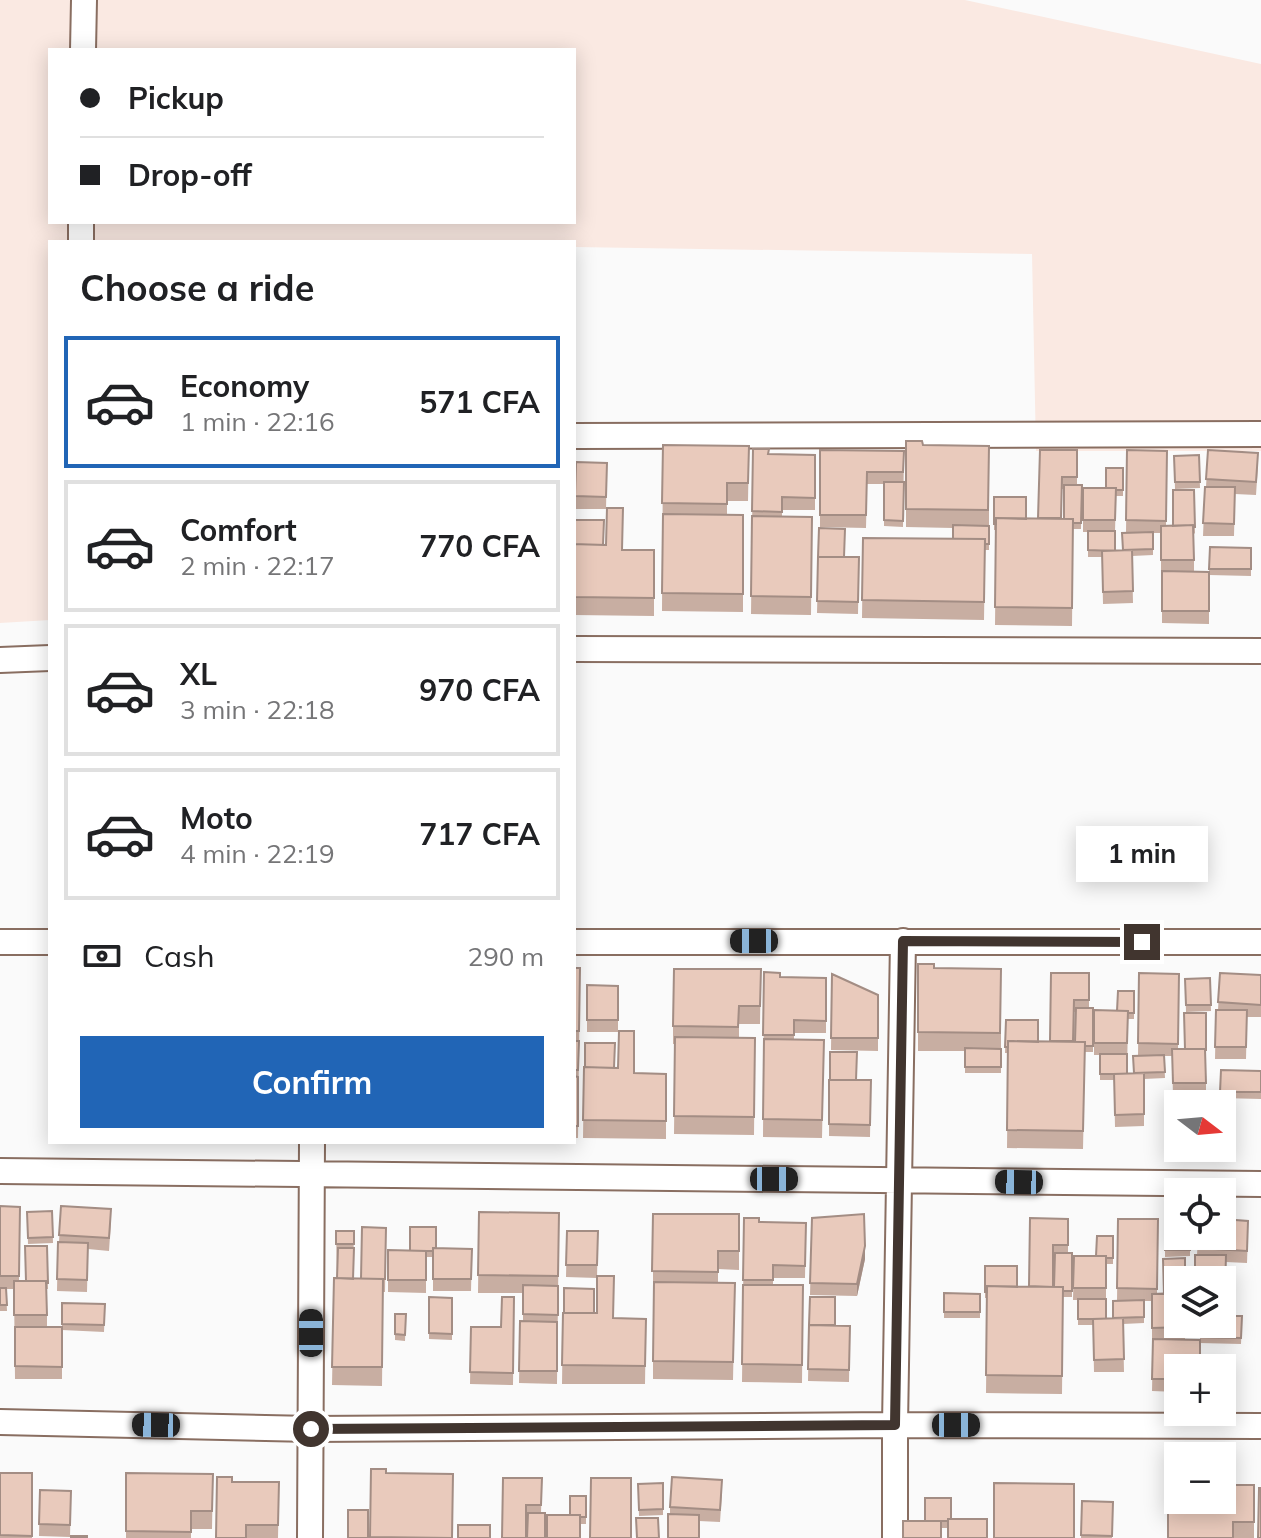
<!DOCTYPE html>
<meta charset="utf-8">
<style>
:root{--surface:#fff;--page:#f6f6f6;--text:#202124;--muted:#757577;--line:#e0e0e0;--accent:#2165b6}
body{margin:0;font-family:Mulish,sans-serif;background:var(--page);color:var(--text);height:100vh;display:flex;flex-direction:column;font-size:30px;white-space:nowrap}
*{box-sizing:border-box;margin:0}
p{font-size:26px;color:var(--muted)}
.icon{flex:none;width:44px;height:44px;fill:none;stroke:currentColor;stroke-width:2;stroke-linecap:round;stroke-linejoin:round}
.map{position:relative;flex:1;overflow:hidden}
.panel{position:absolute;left:48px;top:240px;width:528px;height:904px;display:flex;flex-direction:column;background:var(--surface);border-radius:0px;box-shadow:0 4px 20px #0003}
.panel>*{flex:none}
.hud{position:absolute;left:48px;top:48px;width:528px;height:176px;border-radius:0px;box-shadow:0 4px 20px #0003;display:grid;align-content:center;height:176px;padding:0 32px;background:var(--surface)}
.needle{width:52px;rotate:106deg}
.tools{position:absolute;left:1164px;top:1090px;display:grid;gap:16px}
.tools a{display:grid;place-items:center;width:72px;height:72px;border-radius:0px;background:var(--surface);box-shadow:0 4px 20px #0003;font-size:40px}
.end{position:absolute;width:36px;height:36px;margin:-18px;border:10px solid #41352f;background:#fff;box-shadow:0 0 0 4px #fff}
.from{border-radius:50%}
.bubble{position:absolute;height:56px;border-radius:0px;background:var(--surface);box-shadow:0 4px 20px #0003;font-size:26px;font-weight:700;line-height:56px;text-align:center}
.car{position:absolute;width:24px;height:48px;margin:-24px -12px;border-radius:10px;box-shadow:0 0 6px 2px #0007;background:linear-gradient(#222 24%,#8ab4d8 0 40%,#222 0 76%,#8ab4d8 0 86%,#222 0)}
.hud b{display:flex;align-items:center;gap:28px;height:76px;font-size:30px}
.hud b+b{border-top:2px solid var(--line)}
.hud i{width:20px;height:20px;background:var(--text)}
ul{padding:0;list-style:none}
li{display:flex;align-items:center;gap:24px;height:132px;margin:0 16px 12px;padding:0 16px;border:4px solid var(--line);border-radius:0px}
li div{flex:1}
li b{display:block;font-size:30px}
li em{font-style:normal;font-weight:700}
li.on{border-color:var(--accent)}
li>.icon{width:72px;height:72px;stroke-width:1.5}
h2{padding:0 32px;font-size:36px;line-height:96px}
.pay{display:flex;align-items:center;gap:20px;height:88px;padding:0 32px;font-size:30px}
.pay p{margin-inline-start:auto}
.action{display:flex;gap:16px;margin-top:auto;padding:16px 32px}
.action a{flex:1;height:92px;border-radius:0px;background:var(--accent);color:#fff;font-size:32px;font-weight:700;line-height:92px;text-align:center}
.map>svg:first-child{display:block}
.built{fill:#fae9e2;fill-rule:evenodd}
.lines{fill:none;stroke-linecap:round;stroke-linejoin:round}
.minor-casing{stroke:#896e61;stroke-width:28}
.minor{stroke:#fff;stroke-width:24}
.wall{fill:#c8aea2;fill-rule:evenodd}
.shaded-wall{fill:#a38d84}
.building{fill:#e9cabc;stroke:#a38d84;stroke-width:2}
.route{stroke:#41352f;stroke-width:10}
</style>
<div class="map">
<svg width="1261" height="1538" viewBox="0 0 1261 1538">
<rect width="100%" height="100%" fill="#fafafa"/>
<path class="built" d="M0 0H965L1261 64V451H1036L1032 254 574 247V242L96 240V242H50V620L0 623ZM50 50H574V222H50Z"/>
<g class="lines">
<g class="minor-casing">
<path id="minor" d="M83 50 84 0
M81 242V222
M574 436 1261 434
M574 649 1261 651
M0 660 50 658
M0 942H50
M574 942H1261
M0 1171 1261 1184
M0 1422 311 1429 895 1425 1261 1426
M310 1538 312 1142
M895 1538V1425L903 941"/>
</g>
<use href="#minor" class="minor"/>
</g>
<path class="wall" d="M906 441 923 445 989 446V550H985L984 620 862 618 863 538 953 539V528L906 527Z
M663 445 749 446 748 501H727V515H743V612L662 611Z
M753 449 769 454 815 455V510H782V517H812L811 615 751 614Z
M820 450 904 451 903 527 884 526V484H867L866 528 820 527Z
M1077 450V485H1082L1081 529H1073L1072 626 995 625 996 530H994V497L1026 519H1038ZM1062 489H1064V519H1062Z
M1127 450 1167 451 1166 526H1173L1194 490 1195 533 1194 534V572H1209L1210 547 1251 548V576L1209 575V624L1162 623V572H1161V533H1153V555L1132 556 1133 603 1103 604 1102 557H1088V532H1083V488H1106L1123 468V496H1116L1115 531V551H1122L1126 533Z
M1208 450 1258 465 1256 495 1235 494 1234 536H1203L1205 487H1206Z
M1199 455 1200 488 1175 489 1174 456Z
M576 462 607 463 606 509H575Z
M574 520 603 545 622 550H654V616L574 615Z
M819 528 844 557H859L858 614 817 613Z
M918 964 934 968 1001 969V1073H965V1051H918Z
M574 968H580L578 1138H574Z
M761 969 760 1024H739V1038H755L754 1135 674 1134 675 1044H673V1026Z
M764 972 780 977 826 978V1033H794V1040H824L822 1138 763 1137Z
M1089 973V1008H1093V1052H1085L1083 1149 1007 1148 1008 1053H1005L1006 1020 1038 1042H1050ZM1074 1012H1076L1075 1042H1073Z
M1139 973 1179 974 1178 1049H1185L1206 1013V1095H1220L1221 1070 1261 1071V1099L1221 1098 1178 1104V1146H1174V1095L1173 1096 1172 1056H1164L1165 1078 1144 1079V1126L1115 1127 1114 1080H1100V1055H1094V1010L1117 1011 1134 991V1019H1128L1127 1074H1134L1138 1056Z
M1220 973 1261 975V1017H1247L1246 1059H1215L1216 1010H1218Z
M832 974 878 995V1051L831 1050Z
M1210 978 1211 1011 1186 1012 1185 979Z
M587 985 618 986V1032H587Z
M584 1067 615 1068 634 1073 666 1074V1139L583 1138Z
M829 1080H871L870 1137 829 1136Z
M0 1206 20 1207 19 1281H26L47 1246 48 1289H47V1327H62V1303L105 1304 104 1332 62 1330V1379H15L14 1289H6L7 1311H0Z
M61 1206 111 1221 109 1251 88 1249 87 1292 57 1291 58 1242H59Z
M52 1211 53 1243 28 1244 27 1212Z
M479 1212 559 1213 557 1384 519 1383 520 1321H523V1293H478Z
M653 1214H739V1270L718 1269V1283H735L733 1380 653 1379Z
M744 1218 759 1222 806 1223 805 1278H773V1285H803L802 1383 742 1382Z
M812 1218 865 1259 857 1296 810 1295Z
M1068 1219V1253H1072V1297H1063L1062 1394 986 1393 987 1298H985V1266L1017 1287H1029ZM1053 1258H1055L1054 1287H1053Z
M1118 1219H1158L1157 1294H1164L1178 1280 1185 1324V1340H1200V1324L1242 1316 1241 1344 1200 1343 1178 1368V1392L1152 1391 1153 1340 1152 1341V1301H1144V1323L1123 1324 1124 1372H1094L1093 1325H1078V1300H1073L1074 1256H1096L1113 1236V1264H1106V1319H1113L1117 1301Z
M1165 1224 1190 1236V1256L1165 1257Z
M386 1228 385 1292H383L382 1386 332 1385 334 1278H337L336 1231H354L353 1279H361Z
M567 1231H598L597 1278 566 1277Z
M1248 1233 1247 1263 1226 1262 1225 1304H1222V1280L1197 1255 1198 1236Z
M436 1248 472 1249 471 1291H433V1257H426V1293L388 1292V1250L410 1251Z
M944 1293 980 1294V1318H944Z
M429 1297 452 1298V1340L429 1339Z
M514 1297 513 1385 470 1384 471 1327H501Z
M563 1313H594L613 1318 646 1319 645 1384H562Z
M395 1314H406L405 1341 395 1340Z
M809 1325 850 1326 849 1382 808 1381Z
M0 1473H32V1538H0Z
M126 1473 213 1474 212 1529H191V1538H126Z
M542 1478 541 1513 526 1517 502 1538Z
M232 1482H279L278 1538H216Z
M663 1483V1515L639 1516 638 1484Z
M1254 1485V1538H1168Z
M40 1490 71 1491 70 1537 39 1536Z
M722 1493 720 1522 699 1521 670 1514V1507Z
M586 1496V1524H580L570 1515Z
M951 1498 948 1528H941L925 1521Z
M1082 1501 1113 1502 1112 1538H1081Z"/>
<path class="shaded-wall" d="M865 1246V1259L857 1296V1284Z"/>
<path class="building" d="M906 441H922L923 445 989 446 988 510 906 509Z
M663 445 749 446 748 483H727V504L662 503Z
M753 449H769L768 454 815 455V498L782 497V512L752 511Z
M820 450 904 451 903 472H867L866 515H820Z
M1040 450H1077V477H1062L1061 518H1038Z
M1127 450 1167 451 1166 521 1126 520Z
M1208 450 1258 453 1256 482 1206 479Z
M1199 455 1200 482H1175L1174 456Z
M576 462 607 463 606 497 575 496Z
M1106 468H1123V490H1116V488H1106Z
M884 482H904L903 521 884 520Z
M1064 485H1082L1081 523H1073V519H1064Z
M1205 487H1235L1234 524 1203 523Z
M1083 488H1116L1115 520H1083Z
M1173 490H1194L1195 527H1194L1193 525 1173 526Z
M994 497H1026V519L996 518V524H994Z
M607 508H623L622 550H654V598L574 597V544L606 545Z
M663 514 743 515V594L662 593Z
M752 516 812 517 811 597 751 596Z
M996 518 1073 519 1072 608 995 607Z
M574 520H604L603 545 574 544Z
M953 525 989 526V544H985V539H953Z
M1193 525 1194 560H1161V526Z
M819 528 845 529 844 557H818Z
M1088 531H1115V551L1088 550Z
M1153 532V549L1123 550 1122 533Z
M863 538 985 539 984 602 862 600Z
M1210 547 1251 548V569H1209Z
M1132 550 1133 591 1103 592 1102 551Z
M818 557H859L858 602 817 601Z
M1162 571 1209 572V611H1162Z
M918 964H934V968L1001 969 1000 1033 918 1032Z
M574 968H580L579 1031H574Z
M674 969H761L760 1006H739L738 1027 673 1026Z
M764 972 780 973V977L826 978V1021L794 1020V1035H763Z
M1051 973H1089V1000H1074L1073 1041H1050Z
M1139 973 1179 974 1178 1044 1138 1043Z
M1220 973 1261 975V1005L1218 1002Z
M832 974 878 995V1038H831Z
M1210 978 1211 1005H1186L1185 979Z
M587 985 618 986V1020H587Z
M1118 991H1134V1013H1128V1011H1117Z
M1076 1008H1093V1046H1085V1042H1075Z
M1094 1010 1128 1011 1127 1043H1094Z
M1216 1010H1247L1246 1047H1215Z
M1184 1013H1206V1050H1205V1049H1185Z
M1006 1020H1038V1042L1008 1041V1047H1005Z
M619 1031H634V1073L666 1074V1121L583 1120 584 1067 618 1068Z
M675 1037 755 1038 754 1117 674 1116Z
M764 1039 824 1040 822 1120 763 1119Z
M574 1041H579L578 1070H574Z
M1008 1041 1085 1042 1083 1131 1007 1130Z
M585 1043H615L614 1068 585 1067Z
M965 1048 1001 1049V1067H965Z
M1172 1049H1205L1206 1083H1173Z
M830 1052H857L856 1080H830Z
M1100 1054H1127V1074H1100Z
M1164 1055 1165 1072 1134 1073 1133 1056Z
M1221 1070 1261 1071V1092H1220Z
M1144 1073V1114L1115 1115 1114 1074Z
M574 1076 578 1077V1126H574Z
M829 1080H871L870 1125 829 1124Z
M1174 1094 1221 1095 1220 1104H1178V1134H1174Z
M0 1206 20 1207 19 1276H0Z
M61 1206 111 1209 109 1238 59 1235Z
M52 1211 53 1237 28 1238 27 1212Z
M479 1212 559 1213 558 1276 478 1275Z
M653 1214H739V1251H718V1272L652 1271Z
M864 1214 865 1246 857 1284 810 1283 812 1218Z
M744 1218H759V1222L806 1223 805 1266 773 1265V1280H743Z
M1030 1218 1068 1219V1245H1053V1287L1029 1286Z
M1118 1219H1158L1157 1289 1117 1288Z
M1222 1219 1248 1221 1247 1251 1197 1248 1198 1236H1222Z
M1165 1224H1178V1236H1190V1250H1165Z
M362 1227 386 1228 385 1279H361Z
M410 1227H436V1248H433V1251H410Z
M336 1231H354V1244H336Z
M567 1231H598L597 1265H566Z
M1097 1236H1113V1258H1106V1256H1096Z
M58 1242 88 1243 87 1280 57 1279Z
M25 1246H47L48 1283H46V1281H26Z
M338 1248H354L353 1279 337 1278Z
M433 1248 472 1249 471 1279H433Z
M388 1250 426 1251V1280H388Z
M1055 1253H1072V1291H1063V1287H1054Z
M1195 1255H1226L1225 1292H1222V1280H1195Z
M1074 1256H1106V1288H1073Z
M1185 1258V1280H1178V1293L1164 1294 1163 1259Z
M985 1266H1017V1287L987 1286V1292H985Z
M597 1276H614L613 1318 646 1319 645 1366 562 1365 563 1313H597Z
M334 1278 383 1279 382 1367H332Z
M14 1281H46L47 1315H14Z
M654 1282 735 1283 733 1362 653 1361Z
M523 1285 558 1286V1315L523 1314Z
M743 1285H803L802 1365 742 1364Z
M987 1286 1063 1287 1062 1376 986 1375Z
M0 1288H6L7 1305H0Z
M564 1288 594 1289V1313H564Z
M944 1293 980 1294V1312H944Z
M1178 1293V1324H1185V1327L1152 1328V1294Z
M429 1297 452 1298V1334L429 1333Z
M502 1297H514L513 1373 470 1372 471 1327H501Z
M810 1297H835V1325H809Z
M1078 1299H1106V1319H1078Z
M1144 1300V1317L1113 1318V1301Z
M62 1303 105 1304 104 1325 62 1324Z
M395 1314H406L405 1335 395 1334Z
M1222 1316H1242L1241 1338 1200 1337V1324H1222Z
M1123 1318 1124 1359 1094 1360 1093 1319Z
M520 1321 557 1322V1371H519Z
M809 1325 850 1326 849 1370 808 1369Z
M15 1327H62V1367L15 1366Z
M1153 1339 1200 1340V1368H1178V1379H1152Z
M371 1469H386V1473L453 1474 452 1538 370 1537Z
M0 1473H32V1536L0 1535Z
M126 1473 213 1474 212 1511H191V1532L126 1531Z
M217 1477H232V1482H279L278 1525H246V1538H216Z
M672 1477 722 1480 720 1510 670 1507Z
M503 1478H542L541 1505H526V1538H502Z
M591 1478H631V1538H590Z
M663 1483V1509L639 1510 638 1484Z
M994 1483 1074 1484V1538H994Z
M1168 1484H1178V1500H1222V1485H1254V1522H1233V1538H1168Z
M1259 1488H1261V1538H1258Z
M40 1490 71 1491 70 1525 39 1524Z
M570 1496H586V1517H580V1515H570Z
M925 1498H951V1519H948V1521H925Z
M1082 1501 1113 1502 1112 1536 1081 1535Z
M348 1510H368V1538H348Z
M528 1513H545V1538H527Z
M668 1514 699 1515V1538H668Z
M547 1515H580V1538H547Z
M636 1518H658L659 1538H637Z
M948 1519H987V1538H948Z
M903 1521H941V1538H903Z
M458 1525H490V1538H458Z
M71 1536H87V1538H71Z"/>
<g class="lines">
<path class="route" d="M311 1429 895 1425 903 941 1142 942"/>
</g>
</svg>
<div class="tools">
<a><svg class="needle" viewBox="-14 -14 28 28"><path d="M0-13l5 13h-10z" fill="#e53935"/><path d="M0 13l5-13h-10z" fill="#757577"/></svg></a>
<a><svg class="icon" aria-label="locate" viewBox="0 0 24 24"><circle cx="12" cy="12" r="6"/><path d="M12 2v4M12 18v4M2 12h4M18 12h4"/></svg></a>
<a><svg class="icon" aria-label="layers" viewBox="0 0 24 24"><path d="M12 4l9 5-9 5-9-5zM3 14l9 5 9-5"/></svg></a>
<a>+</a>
<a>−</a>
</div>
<i class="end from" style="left:311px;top:1429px"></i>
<i class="end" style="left:1142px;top:942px"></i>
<div class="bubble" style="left:1076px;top:826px;width:132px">1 min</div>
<i class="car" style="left:754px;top:941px;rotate:270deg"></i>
<i class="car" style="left:774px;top:1179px;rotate:90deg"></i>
<i class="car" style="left:1019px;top:1182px;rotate:271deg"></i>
<i class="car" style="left:311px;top:1333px;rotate:0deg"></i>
<i class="car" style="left:156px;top:1425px;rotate:271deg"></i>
<i class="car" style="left:956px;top:1425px;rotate:90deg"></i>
<div class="hud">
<b><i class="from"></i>Pickup</b>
<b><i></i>Drop-off</b>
</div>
<section class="panel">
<h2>Choose a ride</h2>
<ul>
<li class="on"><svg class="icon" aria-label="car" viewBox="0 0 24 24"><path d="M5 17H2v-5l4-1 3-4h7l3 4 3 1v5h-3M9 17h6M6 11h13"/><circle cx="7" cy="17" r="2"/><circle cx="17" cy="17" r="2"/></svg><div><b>Economy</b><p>1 min · 22:16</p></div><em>571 CFA</em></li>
<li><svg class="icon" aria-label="car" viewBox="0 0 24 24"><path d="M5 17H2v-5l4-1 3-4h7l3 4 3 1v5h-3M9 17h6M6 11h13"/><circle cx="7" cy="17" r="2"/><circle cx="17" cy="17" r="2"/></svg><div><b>Comfort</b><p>2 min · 22:17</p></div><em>770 CFA</em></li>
<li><svg class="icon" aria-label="car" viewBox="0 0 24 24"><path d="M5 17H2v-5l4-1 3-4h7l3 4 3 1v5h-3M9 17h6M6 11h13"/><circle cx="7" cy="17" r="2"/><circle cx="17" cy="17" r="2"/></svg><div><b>XL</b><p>3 min · 22:18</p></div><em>970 CFA</em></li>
<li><svg class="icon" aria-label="car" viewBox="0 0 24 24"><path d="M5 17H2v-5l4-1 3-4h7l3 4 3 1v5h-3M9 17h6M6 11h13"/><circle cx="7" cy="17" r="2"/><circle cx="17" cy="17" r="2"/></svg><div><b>Moto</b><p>4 min · 22:19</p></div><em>717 CFA</em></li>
</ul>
<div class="pay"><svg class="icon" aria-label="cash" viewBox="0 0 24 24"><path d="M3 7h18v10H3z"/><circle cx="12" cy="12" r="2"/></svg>Cash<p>290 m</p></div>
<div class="action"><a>Confirm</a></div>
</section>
</div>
